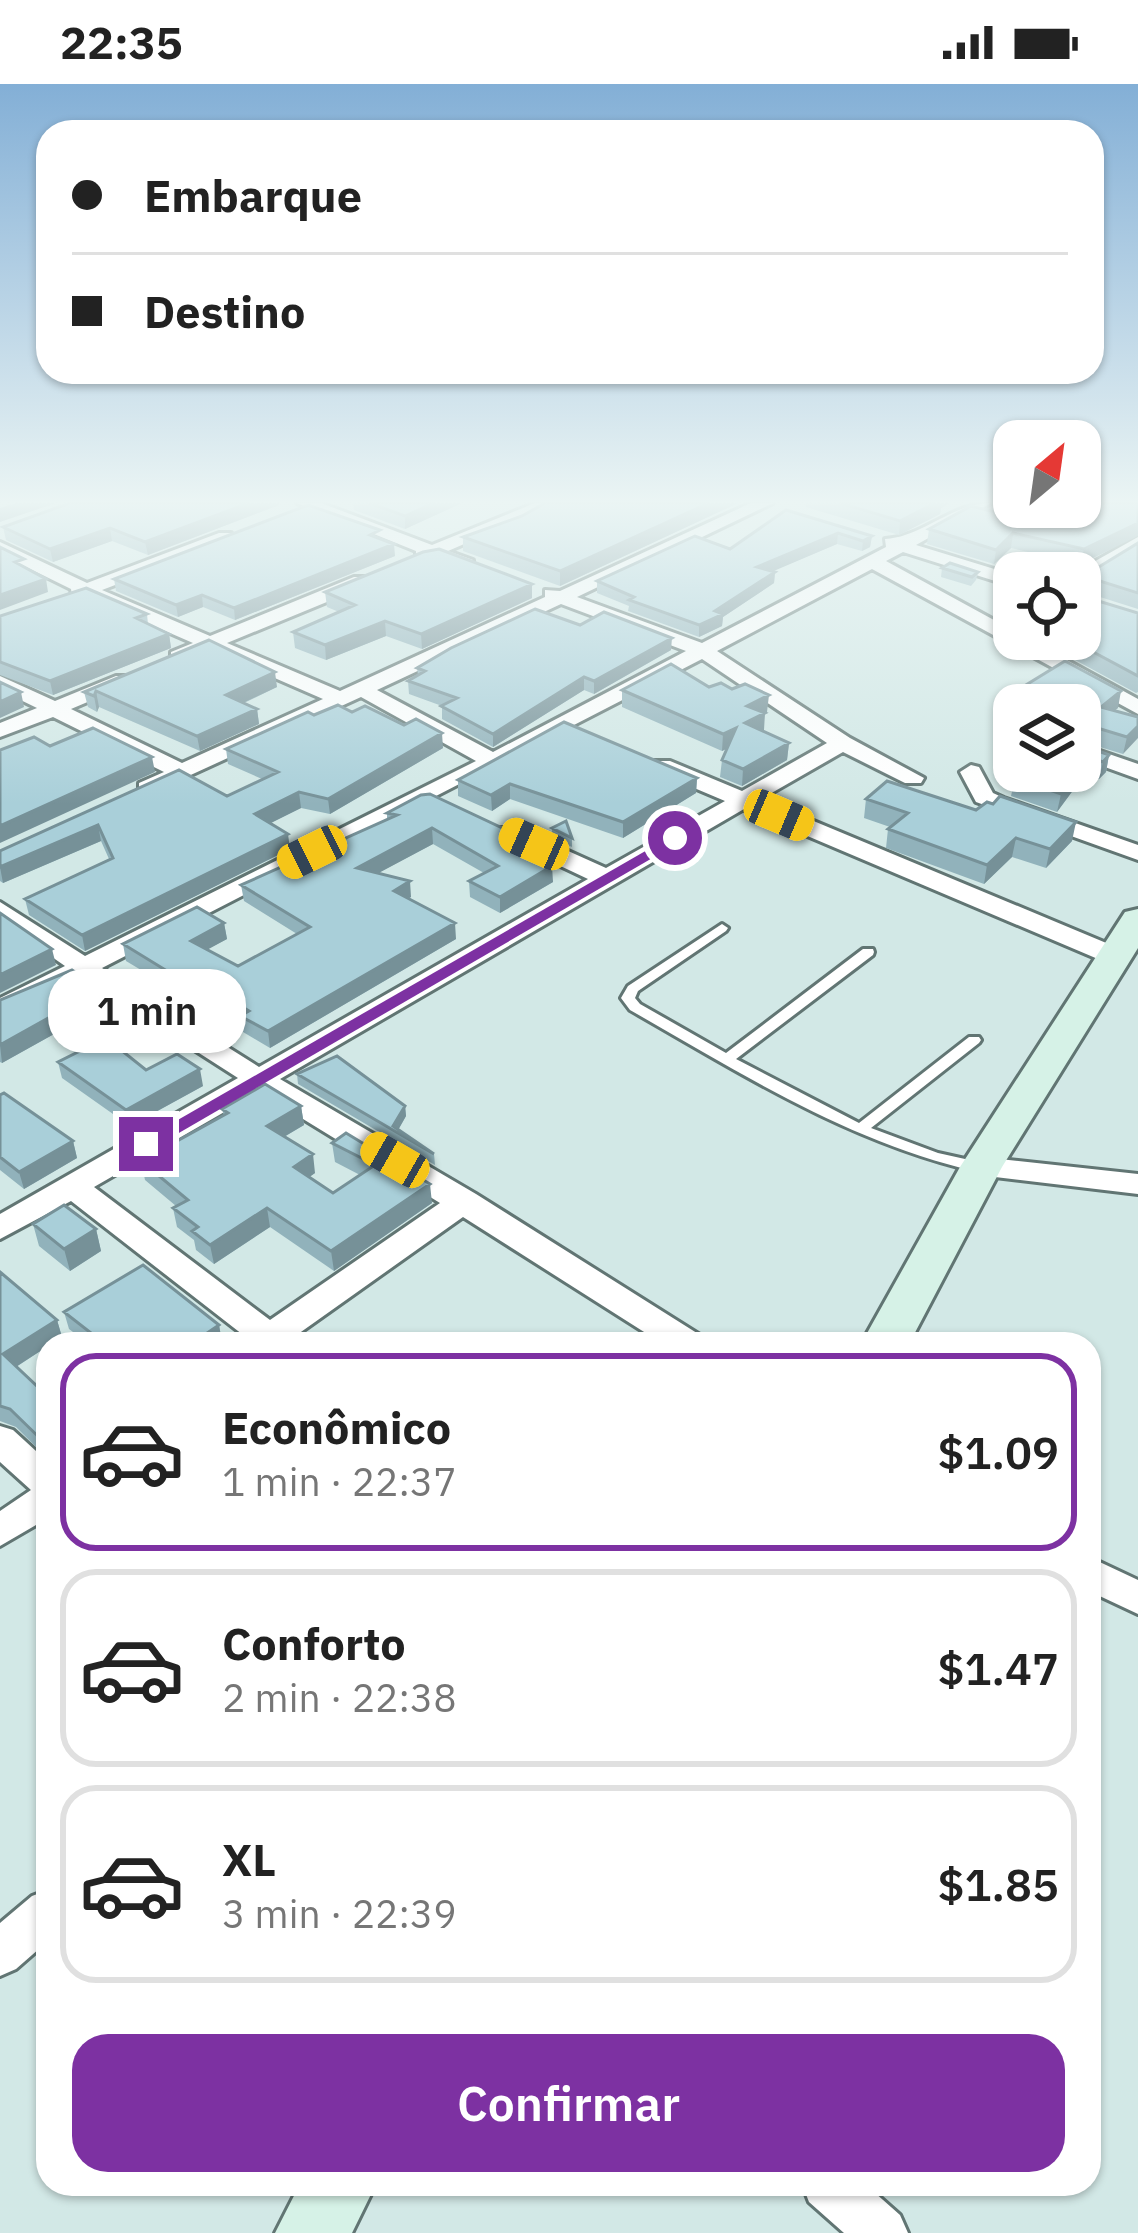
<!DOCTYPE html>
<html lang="pt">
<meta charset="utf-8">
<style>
:root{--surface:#fff;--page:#f2f2f2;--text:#222;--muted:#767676;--line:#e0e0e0;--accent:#7d31a2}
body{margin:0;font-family:"IBM Plex Sans",sans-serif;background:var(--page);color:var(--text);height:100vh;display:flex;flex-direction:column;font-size:45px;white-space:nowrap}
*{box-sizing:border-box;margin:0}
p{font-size:39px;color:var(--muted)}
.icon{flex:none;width:66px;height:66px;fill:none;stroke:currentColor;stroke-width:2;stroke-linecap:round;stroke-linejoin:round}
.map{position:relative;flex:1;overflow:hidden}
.sheet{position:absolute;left:36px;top:1248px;width:1065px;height:864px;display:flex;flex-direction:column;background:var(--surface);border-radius:36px;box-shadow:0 3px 9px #0004}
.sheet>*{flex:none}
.top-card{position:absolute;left:36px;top:36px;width:1068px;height:264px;border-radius:36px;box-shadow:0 3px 9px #0004;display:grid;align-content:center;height:264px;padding:0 36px;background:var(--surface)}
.needle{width:78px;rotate:29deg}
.controls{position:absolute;left:993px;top:336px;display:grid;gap:24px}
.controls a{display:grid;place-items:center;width:108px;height:108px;border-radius:24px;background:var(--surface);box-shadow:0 3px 9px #0004;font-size:60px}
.end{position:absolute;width:54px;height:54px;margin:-27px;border:15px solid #7d31a2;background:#fff;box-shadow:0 0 0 6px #fff}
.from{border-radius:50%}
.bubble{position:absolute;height:84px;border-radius:36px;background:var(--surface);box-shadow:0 3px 9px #0004;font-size:39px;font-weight:600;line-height:84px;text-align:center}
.car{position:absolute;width:36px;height:72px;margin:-36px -18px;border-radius:15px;box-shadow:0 0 9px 3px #0007;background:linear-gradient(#f5c518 24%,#345 0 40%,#f5c518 0 76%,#345 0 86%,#f5c518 0)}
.top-card b{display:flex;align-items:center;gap:42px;height:114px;font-size:45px}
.top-card b+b{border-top:3px solid var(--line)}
.top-card i{width:30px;height:30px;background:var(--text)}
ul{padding:21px 0 0;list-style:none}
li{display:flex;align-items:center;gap:36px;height:198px;margin:0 24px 18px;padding:0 12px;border:6px solid var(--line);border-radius:36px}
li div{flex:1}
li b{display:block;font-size:45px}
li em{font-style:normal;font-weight:600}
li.current{border-color:var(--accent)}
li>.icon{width:108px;height:108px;stroke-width:1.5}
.cta{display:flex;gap:24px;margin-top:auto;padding:24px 36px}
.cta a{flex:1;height:138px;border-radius:36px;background:var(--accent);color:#fff;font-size:48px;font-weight:600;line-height:138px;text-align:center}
.status{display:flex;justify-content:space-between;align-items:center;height:84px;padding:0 60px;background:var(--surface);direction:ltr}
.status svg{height:33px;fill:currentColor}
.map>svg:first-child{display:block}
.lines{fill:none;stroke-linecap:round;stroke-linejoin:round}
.lane-casing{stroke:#617573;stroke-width:6}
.street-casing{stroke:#617573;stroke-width:6}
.secondary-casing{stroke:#617573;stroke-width:6}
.lane{fill:#fff;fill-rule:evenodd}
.street{fill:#fff;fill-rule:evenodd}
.secondary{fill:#d6f2e7;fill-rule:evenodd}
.wall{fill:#91b2bb}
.shaded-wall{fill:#769198}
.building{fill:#a9cfd9;stroke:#769198;stroke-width:3}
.route{fill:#7d31a2}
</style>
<div class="status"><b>22:35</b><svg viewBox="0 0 49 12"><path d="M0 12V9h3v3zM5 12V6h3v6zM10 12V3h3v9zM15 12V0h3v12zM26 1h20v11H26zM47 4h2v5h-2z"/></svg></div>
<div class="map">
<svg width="1138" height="2149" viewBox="0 0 1138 2149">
<rect width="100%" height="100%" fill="#d2e8e6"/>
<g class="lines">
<g class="lane-casing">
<path id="lane" d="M722 840 728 844 726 847 638 907 635 914 640 920 726 969 863 865H873L874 868 873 871 736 975 859 1039 969 953H979L981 956 979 959 871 1044 938 1069 983 1079 986 1083 983 1087 978 1088C848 1058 744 991 630 926L621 914 628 902Z"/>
</g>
<g class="street-casing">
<path id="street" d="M297 419H321L432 461 535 419H558L448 467 473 476V484L432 473 416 475V467Z
M751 419H773L577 513 702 559 886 463 885 455C923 453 952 419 991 419L916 461 1014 491V503L903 468 886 477 1014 547V555H1028L1138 615V630L872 485 717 567 850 654 924 694 921 699H905L843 668 761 715 1123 866 1127 872 1123 878H1105L744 725 280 995 476 1110 700 1251 705 1260H663L463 1133 284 1260H243L247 1254 71 1117 0 1155V1130L238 994 82 894 0 933V914L65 882 0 837V818L85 872 476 677 361 613 147 711 139 709V699L164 688 53 633 0 653V639L37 624 0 606V592L55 617 116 592H130V600L71 625 182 679 323 615 210 566 185 576H171V568L193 559 85 512H72L71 505 0 470V458L87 499 219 449H231V457L102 506 210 552 354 493H368V501L227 559 340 607 545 513V506L560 507ZM561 520 686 567 493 668 377 606ZM702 575 827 659 742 707 670 677H654V687L725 717 606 784 517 744H501V754L588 795 259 983 102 884ZM259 1008 440 1119 270 1236 94 1103Z
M1138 453V466L1080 499V489H1074Z
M1080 660 1138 680V695L1080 674Z
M971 681 979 683 993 709 1004 714 1138 761V776L976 718 960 688Z
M981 1073 1138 1090V1110L970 1090 966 1083 970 1076Z
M0 1342 13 1346 48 1378V1434L0 1462V1427L31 1406 0 1378Z
M1089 1473 1138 1496V1530L1089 1507Z
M48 1806V1857L16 1885 0 1892V1839L32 1812Z
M802 2100H865L900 2131 908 2149H844L809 2118Z"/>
</g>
<g class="secondary-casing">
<path id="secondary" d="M1138 825V864L1002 1083 909 1260H861L960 1083 1125 828Z
M300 2100H376L352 2149H275Z"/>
</g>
<use href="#lane" class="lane"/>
<use href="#street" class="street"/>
<use href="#secondary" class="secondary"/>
</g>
<path class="wall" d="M353 419H462L405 445 354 426Z
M545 419H738L560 502 463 467V453L522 432Z
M806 419H950L941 424 940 430 899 451 806 423Z
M1138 419 1081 480 1011 464 994 480 927 460 929 445 1019 434 1031 431Z
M279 421 148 471 112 457 53 478 6 456 3 443Z
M786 426 872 452 870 463 862 467 837 460 772 487 775 488 774 499 723 533 722 542 699 553 628 527 629 522 597 509V497L730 465Z
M380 455 395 472 235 536 203 523 178 533 116 507 114 495Z
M1138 459V525L1081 507 1084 492Z
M942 484 978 488 976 496 971 502 941 493Z
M325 508 532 514 422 565 386 552 326 576 295 564 293 548 339 528 327 523Z
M1082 512 1138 529V608L1136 609 1053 564 1055 555H1080Z
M147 530 148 540 169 550 171 564 53 611 0 591V532Z
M580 541 671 566 594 610 584 606 493 663 442 635V622L409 610 408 597 418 591 417 584Z
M277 603 244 619 257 625 259 640 200 667 99 623 97 628 88 623 84 608Z
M709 603 767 628 765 629 762 647 789 659 787 676 742 702 720 693 722 676 726 665 722 667 622 623V606Z
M1021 604 1118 624 1114 626 1138 633 1123 670 1080 657V621H1019L1018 620Z
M352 628 443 664 330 730 301 724 270 739 290 765 85 867 29 831 25 815 109 775 101 757 3 799 0 797V767L227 712 262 695 228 680 226 665 314 631Z
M1080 660 1109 671 1106 688 1099 695 1085 690 1057 728 1011 712 1015 694Z
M697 694 696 709 623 754 510 715 492 727 458 712V696Z
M866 715 1072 757 1046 784 1012 773 984 800 886 764 888 745 890 743 864 734Z
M387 729 545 764 546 779 553 798 500 829 470 813 469 797 484 789 433 760 378 789 411 813 408 814 456 855 270 964 243 948 241 938 209 918 201 922 126 877 123 860 224 839 227 855 207 865 238 882 297 850 244 817 241 801 387 735Z
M552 744 572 754V763L552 754Z
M0 916 121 917 125 933 89 952 72 940 2 979 0 978Z
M58 978 203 1002 130 1042 62 994Z
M297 990 405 1022 406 1032 398 1046 434 1070 435 1081 298 1000Z
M0 1011 73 1057 77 1074 24 1105 0 1086Z
M301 1022 304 1041 284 1053 315 1089 309 1093 333 1109 360 1091 335 1078 332 1059 346 1049 432 1119 334 1187 270 1143 214 1180 196 1166 194 1156 177 1143 173 1124 176 1122 145 1096 141 1077 224 1032 222 1025Z
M33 1140 96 1145 101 1167 70 1187 39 1162Z
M0 1188 57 1236 62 1253 52 1260H48V1262L16 1283 37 1302 48 1295V1375L16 1343 0 1337Z
M64 1228 219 1241 222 1258 220 1260H89L69 1245Z"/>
<path class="shaded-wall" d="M16 419H56L0 438V424Z
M249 419H279V421L148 471 145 458Z
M434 419H462L405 445V432Z
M709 419H738L560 502V487Z
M935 419H950L941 424 940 430 899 451 900 437Z
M1138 439V452L1081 480 1084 465Z
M110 444 112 457 53 478 50 465Z
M838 449 837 460 757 494V483Z
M1013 449 1011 464 994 480 996 466Z
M872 452 870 463 862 467 863 457Z
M394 460 395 472 235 536 234 524Z
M775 488 774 499 723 533 722 542 699 553V541L715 527Z
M46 495 48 508 0 526V511Z
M532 500V514L422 565 421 550Z
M202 511 203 523 178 533 176 521Z
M385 537 386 552 326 576 325 561Z
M169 550 171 564 53 611 50 597Z
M672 554 671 566 594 610V597Z
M275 588 277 603 228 626 226 611Z
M584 593V606L493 663V650Z
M96 607 99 623 97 628 94 612Z
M1121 607 1118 624 1098 640 1101 623Z
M21 608 24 623 0 634V618Z
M769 611 767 628 746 638 747 622Z
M257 625 259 640 200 667 197 652Z
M765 629 764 646 744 656 745 639Z
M1138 642V654L1123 670 1127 653Z
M736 644 734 661 722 667 723 650Z
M442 649 443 664 330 730 328 715Z
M789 659 787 676 742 702 743 685Z
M1109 671 1106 688 1099 695 1103 678Z
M152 673 155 688 0 759V742Z
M1089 673 1085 690 1057 728 1061 710Z
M697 694 696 709 623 754V738Z
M510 700V715L492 727 491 711Z
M299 708 301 724 257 746 255 730Z
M1076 738 1072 757 1046 784 1050 765Z
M98 741 101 757 3 799 0 783Z
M432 744 433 760 358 800 357 784Z
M288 750 290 765 85 867 82 851Z
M1016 754 1012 773 984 800 987 781Z
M545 764 546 780 531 772Z
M552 782 553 798 500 829V813Z
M410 797 411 813 395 823 394 807Z
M224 839 227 855 194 873 191 857Z
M455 839 456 855 270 964 268 947Z
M52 865 56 881 0 909V891Z
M206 901 209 918 201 922 198 906Z
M121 917 125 933 89 952 86 935Z
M68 923 72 940 2 979 0 961Z
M200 985 203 1002 130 1042 126 1026Z
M301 1022 304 1041 270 1061 267 1042Z
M405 1022 406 1032 397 1048 393 1042Z
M73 1057 77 1074 24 1105 19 1088Z
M313 1070 315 1089 297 1102 294 1083Z
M430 1100 432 1119 334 1187 331 1167Z
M267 1124 270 1143 214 1180 210 1161Z
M96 1145 101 1167 70 1187 64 1165Z
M57 1236 62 1253 52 1260H48V1262L8 1288 3 1270Z
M219 1241 222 1258 220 1260H191Z"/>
<path class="building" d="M70 419H249L145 458 110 444 50 465 3 443Z
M369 419H434L405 432Z
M545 419H709L560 487 463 453 522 432Z
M840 419H935L900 437Z
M1080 419H1138V439L1084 465 1013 449 996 466 929 445 971 422 1019 434 1031 431 1042 423H1080Z
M308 421 380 446 370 451 394 460 234 524 202 511 176 521 114 495Z
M786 426 872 452 863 457 838 449 757 483 775 488 715 527 723 530 699 541 629 516 634 513 597 497 695 452 730 465Z
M1138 459V509L1084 492Z
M0 463 24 475 15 478 46 495 0 511Z
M439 465 532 500 421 550 385 537 325 561 293 548 355 521 325 508 423 468Z
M950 479 978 488 972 493 942 484Z
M86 504 147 530 136 534 169 550 50 597 0 578V532Z
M1080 504 1082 512 1138 529V592L1069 555H1080Z
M535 525 580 541 604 528 672 554 594 597 584 593 493 650 441 622 457 614 408 597 425 587 417 584 451 564Z
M209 556 275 588 226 611 257 625 197 652 96 607 94 612 84 608Z
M1065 577 1121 607 1101 623 1138 633V642L1127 653 1081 639 1080 658V621H1062L1021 604Z
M671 580 709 603 721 599 732 605 745 600 769 611 747 622 765 629 745 639 789 659 743 685 722 676 736 644 723 650 622 606Z
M0 598 21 608 0 618Z
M338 621 352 628 365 622 404 641 416 635 442 649 328 715 299 708 255 730 288 750 82 851 25 815 113 774 98 741 0 783V767L179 686 227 712 278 688 226 665 308 628 314 631Z
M564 638 697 694 623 738 510 700 491 711 458 696Z
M93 644 152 673 0 742V666L34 653 50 662Z
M1080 660 1109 671 1103 678 1089 673 1080 685Z
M1021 687H1078L1061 710 1015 694Z
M887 697 976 726 987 718 993 720 1000 712 1076 738 1050 765 1016 754 987 781 888 745 908 729 866 715Z
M430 710 545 764 531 772 552 782 500 813 469 797 498 782 432 744 357 784 410 797 394 807 455 839 268 947 240 932 249 927 206 901 198 906 123 860 197 823 224 839 191 857 238 882 310 843 241 801 397 731 387 729 421 711Z
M566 737 572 754 552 744Z
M0 829 52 865 0 891Z
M72 886 121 917 86 935 68 923 0 961V916Z
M106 954 146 986 177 970 200 985 126 1026 58 978Z
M337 972 405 1022 393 1042 434 1070 297 990Z
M265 1000 301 1022 267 1042 313 1070 294 1083 333 1109 375 1081 332 1059 346 1049 430 1100 331 1167 267 1124 210 1161 192 1147 198 1143 173 1124 188 1116 141 1077 228 1029 222 1025Z
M4 1009 73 1057 19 1088 0 1073V1011Z
M64 1121 96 1145 64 1165 33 1140Z
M143 1181 219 1241 191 1260H105L64 1228Z
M0 1188 57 1236 3 1270 37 1302 48 1295V1362L10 1325 0 1322Z"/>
<linearGradient id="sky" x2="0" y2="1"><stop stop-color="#83afd6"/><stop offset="0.58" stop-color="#ebf5f4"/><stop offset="1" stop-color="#ebf5f4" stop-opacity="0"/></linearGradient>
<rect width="1138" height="720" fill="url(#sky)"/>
<path class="route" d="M675 750 680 751V758L153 1064 136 1060Z"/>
</svg>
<div class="controls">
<a><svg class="needle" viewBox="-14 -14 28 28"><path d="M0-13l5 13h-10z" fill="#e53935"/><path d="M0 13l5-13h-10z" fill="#767676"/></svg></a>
<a><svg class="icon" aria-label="locate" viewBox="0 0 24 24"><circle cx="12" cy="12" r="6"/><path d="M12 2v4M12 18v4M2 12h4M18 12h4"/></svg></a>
<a><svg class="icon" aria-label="layers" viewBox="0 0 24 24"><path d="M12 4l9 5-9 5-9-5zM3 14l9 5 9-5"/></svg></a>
</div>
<i class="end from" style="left:675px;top:754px"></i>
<i class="end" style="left:146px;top:1060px"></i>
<div class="bubble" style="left:48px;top:885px;width:198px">1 min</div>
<i class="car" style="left:779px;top:731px;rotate:113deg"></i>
<i class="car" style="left:534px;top:760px;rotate:294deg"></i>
<i class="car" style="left:312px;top:768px;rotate:244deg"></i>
<i class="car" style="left:395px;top:1076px;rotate:300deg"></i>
<div class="top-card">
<b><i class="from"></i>Embarque</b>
<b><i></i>Destino</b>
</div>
<section class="sheet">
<ul>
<li class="current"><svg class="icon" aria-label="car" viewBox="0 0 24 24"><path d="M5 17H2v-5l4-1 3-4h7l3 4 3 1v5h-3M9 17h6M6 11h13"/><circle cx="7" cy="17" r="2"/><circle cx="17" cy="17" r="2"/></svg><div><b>Econômico</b><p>1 min · 22:37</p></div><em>$1.09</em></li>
<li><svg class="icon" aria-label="car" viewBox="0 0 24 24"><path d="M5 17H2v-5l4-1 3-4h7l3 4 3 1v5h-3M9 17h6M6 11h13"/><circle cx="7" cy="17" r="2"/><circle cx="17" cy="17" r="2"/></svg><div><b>Conforto</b><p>2 min · 22:38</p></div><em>$1.47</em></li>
<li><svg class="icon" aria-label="car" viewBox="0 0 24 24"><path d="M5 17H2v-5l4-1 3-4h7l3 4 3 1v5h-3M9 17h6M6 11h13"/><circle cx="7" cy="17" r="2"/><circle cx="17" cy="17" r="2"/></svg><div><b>XL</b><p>3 min · 22:39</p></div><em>$1.85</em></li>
</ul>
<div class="cta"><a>Confirmar</a></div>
</section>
</div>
